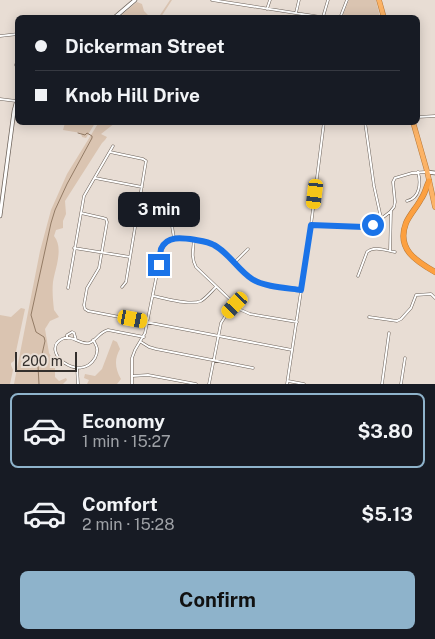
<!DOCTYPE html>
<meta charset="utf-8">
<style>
:root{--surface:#171b24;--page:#242831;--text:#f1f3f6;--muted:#9ea1a6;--line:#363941;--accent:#8eb3cb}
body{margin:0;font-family:"Public Sans",sans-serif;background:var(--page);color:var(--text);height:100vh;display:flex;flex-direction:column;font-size:19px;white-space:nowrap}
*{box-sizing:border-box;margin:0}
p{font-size:16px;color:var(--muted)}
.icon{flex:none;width:28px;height:28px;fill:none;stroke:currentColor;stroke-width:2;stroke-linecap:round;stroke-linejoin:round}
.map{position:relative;height:384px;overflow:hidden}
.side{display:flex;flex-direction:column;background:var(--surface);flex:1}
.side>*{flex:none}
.guide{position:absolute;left:15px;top:15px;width:405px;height:110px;border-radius:8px;box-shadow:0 2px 12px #0003;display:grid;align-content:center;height:110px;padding:0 20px;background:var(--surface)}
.scale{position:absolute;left:15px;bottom:12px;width:62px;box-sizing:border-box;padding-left:5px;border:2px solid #332f2c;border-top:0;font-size:14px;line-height:18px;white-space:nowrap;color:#332f2c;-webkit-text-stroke:4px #e8ddd4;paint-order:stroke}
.end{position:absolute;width:22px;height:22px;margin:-11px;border:6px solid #1a73e8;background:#fff;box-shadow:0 0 0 2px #fff}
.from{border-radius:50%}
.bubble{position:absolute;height:35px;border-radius:8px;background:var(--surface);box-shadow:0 2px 12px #0003;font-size:16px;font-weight:700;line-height:35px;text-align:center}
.car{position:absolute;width:15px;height:30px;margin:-15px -8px;border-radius:6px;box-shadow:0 0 4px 1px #0007;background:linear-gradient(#f5c518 24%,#345 0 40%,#f5c518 0 76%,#345 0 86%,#f5c518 0)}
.guide b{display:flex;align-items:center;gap:18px;height:48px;font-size:19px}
.guide b+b{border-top:1px solid var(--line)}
.guide i{width:12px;height:12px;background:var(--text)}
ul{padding:9px 0 0;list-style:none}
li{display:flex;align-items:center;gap:15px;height:75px;margin:0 10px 8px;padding:0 10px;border:2px solid transparent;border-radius:8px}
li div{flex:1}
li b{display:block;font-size:19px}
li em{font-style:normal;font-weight:700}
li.on{border-color:var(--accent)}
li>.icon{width:45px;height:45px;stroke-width:1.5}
.cta{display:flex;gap:10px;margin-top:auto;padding:10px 20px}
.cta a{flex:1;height:58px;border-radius:8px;background:var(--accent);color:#111;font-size:20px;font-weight:700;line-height:58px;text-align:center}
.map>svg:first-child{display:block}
.green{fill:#dac4b1}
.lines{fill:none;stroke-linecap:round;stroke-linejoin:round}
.stream{stroke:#937b65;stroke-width:1}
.minor-casing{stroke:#6b6159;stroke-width:3}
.secondary-casing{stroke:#6b6159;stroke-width:4.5}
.trunk-casing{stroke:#b67839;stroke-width:5.5}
.motorway-casing{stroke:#b67839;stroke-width:6}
.minor{stroke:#fff;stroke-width:2}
.secondary{stroke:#fff;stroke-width:3}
.trunk{stroke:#fcb366;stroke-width:4.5}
.motorway{stroke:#fca040;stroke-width:5}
.route{stroke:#1a73e8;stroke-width:6}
</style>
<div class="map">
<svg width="435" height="384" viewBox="0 0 435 384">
<rect width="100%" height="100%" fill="#e8ddd4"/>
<path class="green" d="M170 0H172L161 17H119L137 2 142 4 144 11 150 17 160 15Z
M349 0H376L380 17H342Z
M99 122 115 123 101 134 107 137 105 140 102 143 65 201 66 214 63 221V228L56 230 54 236C64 248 55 269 53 282 52 291 53 301 54 310L59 317 50 321 45 329 49 353 55 363V377L59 381 66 378 67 380 63 384H14L40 251 51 210 67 174Z
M65 123V122L95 123 86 138 82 137 81 133 63 130Z
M21 308 25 309 14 361 11 363V365L13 370 10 384H0V315L11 317Z
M113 340 117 342 120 349C114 359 115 369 121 379L117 384H87L89 380 84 378 85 374 95 376 102 369Z"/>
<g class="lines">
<path class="stream" d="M39 384 38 366 40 363 45 341 44 337 36 332 31 315 51 223 55 210 67 184 92 138V136L87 133 85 135 78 133"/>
<g class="minor-casing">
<path id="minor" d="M212 0 327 18
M267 9 270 0
M296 13 299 0
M323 17 328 0
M340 18 347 0
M0 36 18 34
M18 58 16 65 18 69
M0 99 16 101
M418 117 435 116
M365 122 374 186 381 218
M110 152 143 159 146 161 126 282 122 287
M95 178 142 187
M407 201C420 198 421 183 418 172
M81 213 103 218 106 219 107 222 99 268 87 288 84 305 85 309 88 311 292 350
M311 225 363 227 373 225 390 212 394 207 395 202 393 182 395 178 412 173 425 172
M172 226 174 238
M194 240C193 250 191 258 196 267L241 310 250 314 297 322
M74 248 130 257
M390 251 391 211
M235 262 248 249
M358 276 367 252C374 245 387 251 395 252
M68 288 84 196 113 146
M153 296C165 298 190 306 201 301 206 298 211 292 216 287
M369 317 397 321 401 319 411 308 416 295 431 294 435 298
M67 338V335L72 332 74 333 76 340
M93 340C97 346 99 350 95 358 80 384 39 351 62 339 72 334 79 345 89 343 96 341 99 332 108 330L144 337
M141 342 149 347 156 349 253 368
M77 368 78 384
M132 376 148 375 196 384
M288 381 304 384
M132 384V358L135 350 145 333 162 249C169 238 175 236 188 239 196 240 207 241 215 245 229 253 238 270 252 279 264 287 287 287 301 290
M209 384 221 323 226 315 235 305
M287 384 311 225 324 122
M382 384 389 333
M401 384 405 358"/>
</g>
<g class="secondary-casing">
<path id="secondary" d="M114 18 135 0
M427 172 435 173
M0 216 14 111 18 96"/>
</g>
<g class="trunk-casing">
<path id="trunk" d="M379 0 384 18
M413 122 427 171 435 207"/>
</g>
<g class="motorway-casing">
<path id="motorway" d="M429 181C426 187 425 194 421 199 417 207 410 214 406 223 396 249 416 261 435 272"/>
</g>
<use href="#minor" class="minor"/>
<use href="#secondary" class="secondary"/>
<use href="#trunk" class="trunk"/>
<use href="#motorway" class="motorway"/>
</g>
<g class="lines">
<path class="route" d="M159 265C160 260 160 254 161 249 167 235 183 238 196 240 202 241 209 242 214 245 229 253 238 270 252 279 264 287 287 288 301 290L311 225 364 227 373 225"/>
</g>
</svg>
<div class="scale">200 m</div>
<i class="end from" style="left:373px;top:225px"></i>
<i class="end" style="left:159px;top:265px"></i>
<div class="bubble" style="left:118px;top:192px;width:82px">3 min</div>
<i class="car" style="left:315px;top:194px;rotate:187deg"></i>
<i class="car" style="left:235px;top:305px;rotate:223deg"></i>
<i class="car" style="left:133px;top:319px;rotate:101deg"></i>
<div class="guide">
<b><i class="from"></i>Dickerman Street</b>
<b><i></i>Knob Hill Drive</b>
</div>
</div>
<section class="side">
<ul>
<li class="on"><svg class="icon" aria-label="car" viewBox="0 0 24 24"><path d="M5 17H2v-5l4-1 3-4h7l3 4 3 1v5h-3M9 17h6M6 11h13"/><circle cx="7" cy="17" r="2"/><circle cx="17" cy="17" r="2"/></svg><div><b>Economy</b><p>1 min · 15:27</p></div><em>$3.80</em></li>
<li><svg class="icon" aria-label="car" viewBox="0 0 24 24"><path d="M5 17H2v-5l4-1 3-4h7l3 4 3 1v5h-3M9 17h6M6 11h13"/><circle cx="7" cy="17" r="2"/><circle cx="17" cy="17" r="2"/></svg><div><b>Comfort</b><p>2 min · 15:28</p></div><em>$5.13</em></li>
</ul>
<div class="cta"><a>Confirm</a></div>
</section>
